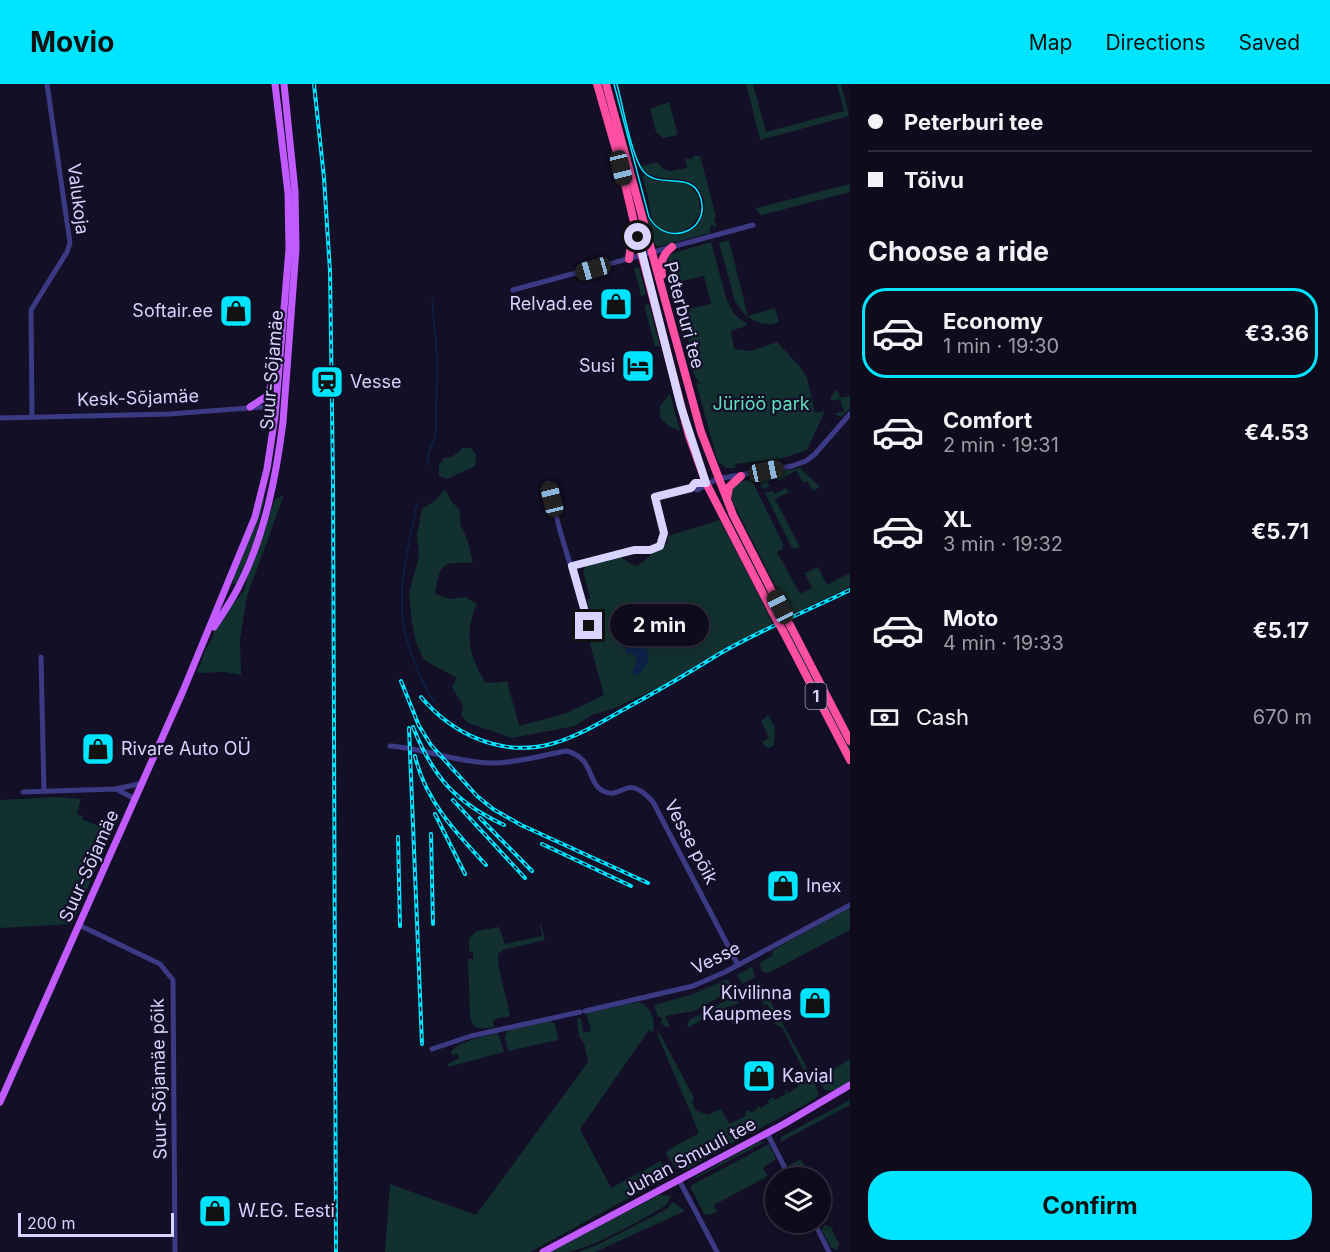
<!DOCTYPE html>
<meta charset="utf-8">
<style>
:root{--surface:#0e0b1c;--page:#171425;--text:#f1f3f6;--muted:#9b9ba3;--line:#2e2b3b;--accent:#00e5ff}
body{margin:0;font-family:Inter,sans-serif;background:var(--page);color:var(--text);height:100vh;display:flex;flex-direction:column;font-size:22px;white-space:nowrap}
*{box-sizing:border-box;margin:0}
p{font-size:20px;color:var(--muted)}
.icon{flex:none;width:33px;height:33px;fill:none;stroke:currentColor;stroke-width:2;stroke-linecap:round;stroke-linejoin:round}
.map{position:relative;flex:1;overflow:hidden}
.drawer{display:flex;flex-direction:column;background:var(--surface);width:480px}
.drawer>*{flex:none}
.banner{display:grid;align-content:center;height:132px;padding:0 18px;background:var(--surface)}
.fabs{position:absolute;left:765px;top:1083px;display:grid;gap:12px}
.fabs a{display:grid;place-items:center;width:66px;height:66px;border-radius:50%;background:var(--surface);box-shadow:0 3px 15px #0003,0 0 0 2px var(--line);font-size:30px}
.scale{position:absolute;left:18px;bottom:15px;width:156px;box-sizing:border-box;padding-left:6px;border:3px solid #d9d4ff;border-top:0;font-size:16px;line-height:21px;white-space:nowrap;color:#d9d4ff;-webkit-text-stroke:4px #130f26;paint-order:stroke}
.end{position:absolute;width:27px;height:27px;margin:-14px;border:8px solid #d9d4ff;background:#111;box-shadow:0 0 0 3px #111}
.from{border-radius:50%}
.bubble{position:absolute;height:42px;border-radius:21px;background:var(--surface);box-shadow:0 3px 15px #0003,0 0 0 2px var(--line);font-size:20px;font-weight:700;line-height:42px;text-align:center}
.car{position:absolute;width:18px;height:36px;margin:-18px -9px;border-radius:8px;box-shadow:0 0 4px 2px #0007;background:linear-gradient(#222 24%,#8ab4d8 0 40%,#222 0 76%,#8ab4d8 0 86%,#222 0)}
.banner b{display:flex;align-items:center;gap:21px;height:57px;font-size:22px}
.banner b+b{border-top:2px solid var(--line)}
.banner i{width:15px;height:15px;background:var(--text)}
ul{padding:0;list-style:none}
li{display:flex;align-items:center;gap:18px;height:90px;margin:0 12px 9px;padding:0 6px;border:3px solid transparent;border-radius:24px}
li div{flex:1}
li b{display:block;font-size:22px}
li em{font-style:normal;font-weight:700}
li.current{border-color:var(--accent)}
li>.icon{width:54px;height:54px;stroke-width:1.5}
h2{padding:0 18px;font-size:27px;line-height:72px}
.pay{display:flex;align-items:center;gap:15px;height:66px;padding:0 18px;font-size:22px}
.pay p{margin-inline-start:auto}
.button{display:flex;gap:12px;margin-top:auto;padding:12px 18px}
.button a{flex:1;height:69px;border-radius:24px;background:var(--accent);color:#111;font-size:24px;font-weight:700;line-height:69px;text-align:center}
header{display:flex;align-items:center;gap:36px;box-sizing:border-box;height:84px;padding:0 30px;background:var(--accent);color:#111}
header strong{font-size:28px}
nav{display:flex;gap:33px;margin-inline-start:auto;font-size:21px}
main{display:flex;flex:1;min-height:0}
.map>svg:first-child{display:block}
.green{fill:#12302f}
.water{fill:#0c2248}
.lines{fill:none;stroke-linecap:round;stroke-linejoin:round}
.stream{stroke:#0c2248;stroke-width:1.5}
.minor{stroke:#3d3a85;stroke-width:5}
.major{stroke:#c25bff;stroke-width:7}
.highway{stroke:#ff4fa3;stroke-width:8}
.tram{stroke:#00e5ff;stroke-width:1.5}
.rail-casing{stroke:#00e5ff;stroke-width:4}
.rail{stroke:#130f26;stroke-width:1.5;stroke-dasharray:4.5;stroke-linecap:butt}
.highway-bridge{stroke:#ff4fa3;stroke-width:8}
.route{stroke:#d9d4ff;stroke-width:8}
.labels{text-anchor:middle;stroke-width:4.5;stroke-linejoin:round;paint-order:stroke}
.shield{fill:#130f26;stroke:#9e99be;stroke-width:1.5}
.shield-label{font-size:16px;font-weight:bold;fill:#d9d4ff}
.street-label{font-size:18px;fill:#d9d4ff;stroke:#130f26}
.poi-label{font-size:18px;fill:#d9d4ff;stroke:#130f26;text-anchor:start}
.park-label{font-size:18px;fill:#5fe0c0;stroke:#130f26}
</style>
<header>
<strong>Movio</strong>
<nav><a>Map</a><a>Directions</a><a>Saved</a></nav>
</header>
<main>
<div class="map">
<svg width="850" height="1168" viewBox="0 0 850 1168">
<rect width="100%" height="100%" fill="#130f26"/>
<path class="green" d="M746 0H753L766 48 844 27 837 0H841L849 32 760 56Z
M669 18 678 51 663 54 656 48 650 25Z
M694 72H700L716 133 714 134 717 143 710 141V149L658 163 654 159 647 134C673 170 717 141 701 109 687 83 656 105 641 82L657 78 663 85 671 87 687 84 685 75H692Z
M642 90 655 97 682 98 688 100 698 112 700 128C695 138 689 148 676 148 651 149 651 131 648 113 646 105 644 97 642 90Z
M850 100V108L762 131H760L756 124Z
M729 156 748 232 775 224 779 238C761 245 743 233 735 217L719 159Z
M711 158 726 214 734 230 748 241 731 247 734 265 751 267 777 258 801 284 807 294 815 329 825 327 807 366 780 375 735 380 736 384H726L718 378 696 299 701 300C694 293 689 281 692 270L681 227 711 220 704 192 673 199 667 175 671 170Z
M639 183 646 210 641 212 634 184Z
M649 220 660 262 655 263 644 221Z
M837 305 840 314 850 312V325L841 333 835 330 844 327 840 315 831 317V313Z
M670 310 680 347 669 342 660 334V322Z
M463 364H471L476 370 475 382 447 395 439 392V381L444 374 452 373Z
M800 384 820 403 813 407 807 397 803 399 796 386 779 397 776 394 768 398 769 402 765 405 761 403 760 396 768 389Z
M746 396 753 398 783 460V465L777 468 800 510 812 504 805 489 818 483 827 501 850 489V503L790 531 733 419 731 406 738 399Z
M786 404 789 408 775 415 800 463 794 465 792 464 765 409 772 407 774 410Z
M445 405 451 417 459 425 461 442 467 455 473 479C442 478 440 478 435 510L451 515 466 513 477 520C464 549 469 572 485 598L494 599 507 597 519 642 564 630 604 611 590 560 595 548 587 516 590 514 583 487 586 482 620 473 635 482C643 480 645 475 652 470 661 465 667 465 668 452L720 436 773 539 708 574 660 603 612 625 592 631 575 642 512 654 468 639 461 631 463 622 452 603 457 594 424 576 416 558 412 539 409 510 419 472 417 451 422 425 436 416Z
M715 406 777 525H776Z
M284 411 247 512 240 556 241 591 224 588 199 589 197 586 201 580 204 568 213 553 214 546 230 523 245 506 247 493 275 415Z
M265 413 254 458 237 499 233 500V494L256 440 263 414Z
M788 545 850 663V668L786 546Z
M768 631 775 643 774 661 770 664 766 663 762 658 769 654 761 637Z
M57 713 81 715 77 730 83 732 82 735 112 748 72 840 0 844V716Z
M847 825H850V846L768 889 763 888 759 879 772 872 773 866Z
M540 840H541L545 856 503 866 498 870V879L510 932 495 935 493 938 494 943C482 945 473 947 470 932L468 875H473V868L469 867V854L477 847 499 843 505 860 542 852Z
M752 883 755 893 742 900 737 891Z
M728 895 734 905 694 927 665 932 670 942 665 943 660 938 663 936 661 933H658L654 921 690 911Z
M760 898 814 997 819 1010 815 1015 712 1070 686 1086 676 1085 666 1070 668 1066 699 1049 658 952 659 948 694 1014 692 1018 696 1026 707 1031 721 1025 729 1040 746 1032 745 1028 749 1026 752 1028 756 1026 758 1021 760 1024 769 1019 768 1016 773 1013 775 1016 786 1010 785 1007 786 1006 788 1009 798 1003 797 1000 805 993 804 987 782 943 774 940 776 937 767 920 763 921 762 919 765 916 758 903 745 907Z
M735 912 739 919 730 923 729 922 687 944 689 936Z
M638 918C651 922 656 937 653 949L649 946 580 1045 611 1104 661 1077 666 1087 665 1094 530 1168H385L390 1100 476 1131 588 978 584 959 579 952 577 935 581 934 583 949 591 947 586 929Z
M550 937 555 940 558 956 508 967 505 953 507 947Z
M498 949 504 968 448 983V980L459 974 458 970 453 971 451 968C459 957 485 952 498 949Z
M850 975V996C841 1003 819 1018 822 993Z
M850 1016V1021L780 1058 781 1053Z
M758 1058H765L696 1094 695 1093Z
M769 1060 776 1075 763 1084 768 1092 714 1121 717 1127 710 1131 704 1130 690 1102Z
M801 1075 811 1093H794L788 1082Z
M663 1111 671 1112 667 1120C649 1133 589 1165 568 1168 562 1168 555 1168 549 1168L657 1112Z
M673 1118 685 1127 595 1168H578L599 1160 667 1125Z
M825 1141 831 1143 839 1160 837 1166 831 1164 822 1147V1144Z"/>
<path class="water" d="M640 553 646 561 649 575 640 590 634 592 633 585 637 580 635 573 631 569 625 570 626 565 621 562 627 556Z"/>
<g class="lines">
<path class="stream" d="M429 382 427 373 436 350 437 271 432 215
M417 419C405 483 389 524 418 586 423 597 427 609 435 619"/>
<path class="minor" d="M513 206 753 141
M32 333 31 226 67 168 70 159 47 0
M0 334 169 330 277 322
M548 399 560 447 589 542
M691 404 697 406 717 395 792 382 806 377 815 370 850 330
M572 482 623 469 650 466 660 462 664 449 655 413 691 404 695 399H706
M41 573 44 708
M390 662C420 664 448 675 478 678 506 682 538 672 566 667 594 673 587 699 603 707 623 717 626 687 653 718L738 881
M116 705 135 715
M23 708 116 705 143 699
M79 841 160 880 173 896 175 1168
M585 927 693 902 725 888 850 821
M432 965 471 952 580 928
M767 1049 790 1094
M679 1096 717 1168
M814 1138 829 1168"/>
<path class="major" d="M250 323 267 312 277 285
M214 543C223 529 233 515 240 500 265 450 276 393 283 338L296 165 295 107 284 0
M0 1018 183 607 255 433 267 385 275 332 289 165 288 109 275 0
M543 1168 784 1040 850 1001"/>
<path class="highway" d="M597 0 621 83 642 172 689 352 706 399 772 527
M606 0 701 348 733 431 780 523
M629 175 633 146
M662 191C660 179 662 171 672 163
M727 415 729 403 741 392
M791 543 850 657
M783 547 850 676"/>
<path class="tram" d="M614 0 649 133C665 163 710 149 701 115 693 85 660 106 644 88 632 76 622 18 617 0"/>
<g class="rail-casing">
<path id="rail" d="M314 0 324 94 330 187 333 395 336 1168
M401 597 419 642 431 661 477 712 493 725 521 741 648 799
M421 613C453 651 502 673 551 660 576 653 598 640 621 627 654 609 687 590 719 570 761 546 806 527 850 506
M413 643C433 693 455 718 504 741
M409 644 422 960
M415 672C425 716 456 749 486 781
M453 716 525 794
M435 730 465 790
M480 734 532 787
M431 750 433 840
M398 753 400 842
M542 760 631 802"/>
</g>
<use href="#rail" class="rail"/>
<path class="highway-bridge" d="M780 523 791 543
M772 527 783 547"/>
</g>
<g class="lines">
<path class="route" d="M589 542 572 482 634 466H650L660 462 664 449 655 413 691 404 695 399H706L681 323 638 153"/>
</g>
<defs>
<g id="shop-square" transform="scale(1.725)"><rect x="-9" y="-9" width="18" height="18" rx="4" fill="#00e5ff" stroke="#130f26"/><path d="M-5-2.5h2.3a2.7 3.5 0 0 1 5.4 0H5L5.5 6h-11ZM-1.5-2.5h3a1.5 2.3 0 0 0-3 0Z" fill="#111"/></g>
<g id="hotel-square" transform="scale(1.725)"><rect x="-9" y="-9" width="18" height="18" rx="4" fill="#00e5ff" stroke="#130f26"/><path d="M-6-4.5h1.5V1H6V5H4.5V3h-9V5H-6ZM-4 0a1.8 1.8 0 1 1 3.6 0ZM.5 0V-2.5h3Q6-2.5 6 0Z" fill="#111"/></g>
<g id="station-square" transform="scale(1.725)"><rect x="-9" y="-9" width="18" height="18" rx="4" fill="#00e5ff" stroke="#130f26"/><path d="M-3-6H3Q5-6 5-4V2Q5 4 3 4L4.5 6H3L1.5 4h-3L-3 6H-4.5L-3 4Q-5 4-5 2V-4Q-5-6-3-6ZM-3.5-4v3h7v-3ZM-3.5 1v1.5H-2V1ZM2 1v1.5H3.5V1Z" fill="#111"/></g>
</defs>
<g fill-rule="evenodd">
<use href="#shop-square" x="616" y="220"/>
<use href="#shop-square" x="236" y="227"/>
<use href="#hotel-square" x="638" y="282"/>
<use href="#station-square" x="327" y="298"/>
<use href="#shop-square" x="98" y="665"/>
<use href="#shop-square" x="783" y="802"/>
<use href="#shop-square" x="815" y="919"/>
<use href="#shop-square" x="759" y="992"/>
<use href="#shop-square" x="215" y="1127"/>
</g>
<g class="labels">
<rect class="shield" x="805.5" y="599" width="21" height="26" rx="4.5"/>
<g class="shield-label">
<text x="816" y="618">1</text>
</g>
<g class="street-label">
<text transform="translate(78 115) rotate(83)" y="6">Valukoja</text>
<text transform="translate(684 231) rotate(75)" y="6">Peterburi tee</text>
<text transform="translate(272 286) rotate(-85)" y="6">Suur-Sõjamäe</text>
<text transform="translate(138 314) rotate(-2)" y="6">Kesk-Sõjamäe</text>
<text transform="translate(691 758) rotate(62)" y="6">Vesse põik</text>
<text transform="translate(89 782) rotate(-66)" y="6">Suur-Sõjamäe</text>
<text transform="translate(716 874) rotate(-26)" y="6">Vesse</text>
<text transform="translate(159 995) rotate(-91)" y="6">Suur-Sõjamäe põik</text>
<text transform="translate(690 1073) rotate(-28)" y="6">Juhan Smuuli tee</text>
</g>
<g class="poi-label">
<text x="593" y="226" text-anchor="end">Relvad.ee</text>
<text x="213" y="233" text-anchor="end">Softair.ee</text>
<text x="615" y="288" text-anchor="end">Susi</text>
<text x="350" y="304">Vesse</text>
<text x="121" y="671">Rivare Auto OÜ</text>
<text x="806" y="808">Inex</text>
<text x="792" y="915" text-anchor="end">Kivilinna<tspan x="792" dy="21">Kaupmees</tspan></text>
<text x="782" y="998">Kavial</text>
<text x="238" y="1133">W.EG. Eesti</text>
</g>
<g class="park-label">
<text x="761" y="326">Jüriöö park</text>
</g>
</g>
</svg>
<div class="fabs">
<a><svg class="icon" aria-label="layers" viewBox="0 0 24 24"><path d="M12 4l9 5-9 5-9-5zM3 14l9 5 9-5"/></svg></a>
</div>
<div class="scale">200 m</div>
<i class="end from" style="left:638px;top:153px"></i>
<i class="end" style="left:589px;top:542px"></i>
<div class="bubble" style="left:610px;top:520px;width:99px">2 min</div>
<i class="car" style="left:621px;top:84px;rotate:166deg"></i>
<i class="car" style="left:593px;top:185px;rotate:254deg"></i>
<i class="car" style="left:766px;top:387px;rotate:78deg"></i>
<i class="car" style="left:552px;top:415px;rotate:346deg"></i>
<i class="car" style="left:780px;top:523px;rotate:333deg"></i>
</div>
<section class="drawer">
<div class="banner">
<b><i class="from"></i>Peterburi tee</b>
<b><i></i>Tõivu</b>
</div>
<h2>Choose a ride</h2>
<ul>
<li class="current"><svg class="icon" aria-label="car" viewBox="0 0 24 24"><path d="M5 17H2v-5l4-1 3-4h7l3 4 3 1v5h-3M9 17h6M6 11h13"/><circle cx="7" cy="17" r="2"/><circle cx="17" cy="17" r="2"/></svg><div><b>Economy</b><p>1 min · 19:30</p></div><em>€3.36</em></li>
<li><svg class="icon" aria-label="car" viewBox="0 0 24 24"><path d="M5 17H2v-5l4-1 3-4h7l3 4 3 1v5h-3M9 17h6M6 11h13"/><circle cx="7" cy="17" r="2"/><circle cx="17" cy="17" r="2"/></svg><div><b>Comfort</b><p>2 min · 19:31</p></div><em>€4.53</em></li>
<li><svg class="icon" aria-label="car" viewBox="0 0 24 24"><path d="M5 17H2v-5l4-1 3-4h7l3 4 3 1v5h-3M9 17h6M6 11h13"/><circle cx="7" cy="17" r="2"/><circle cx="17" cy="17" r="2"/></svg><div><b>XL</b><p>3 min · 19:32</p></div><em>€5.71</em></li>
<li><svg class="icon" aria-label="car" viewBox="0 0 24 24"><path d="M5 17H2v-5l4-1 3-4h7l3 4 3 1v5h-3M9 17h6M6 11h13"/><circle cx="7" cy="17" r="2"/><circle cx="17" cy="17" r="2"/></svg><div><b>Moto</b><p>4 min · 19:33</p></div><em>€5.17</em></li>
</ul>
<div class="pay"><svg class="icon" aria-label="cash" viewBox="0 0 24 24"><path d="M3 7h18v10H3z"/><circle cx="12" cy="12" r="2"/></svg>Cash<p>670 m</p></div>
<div class="button"><a>Confirm</a></div>
</section>
</main>
